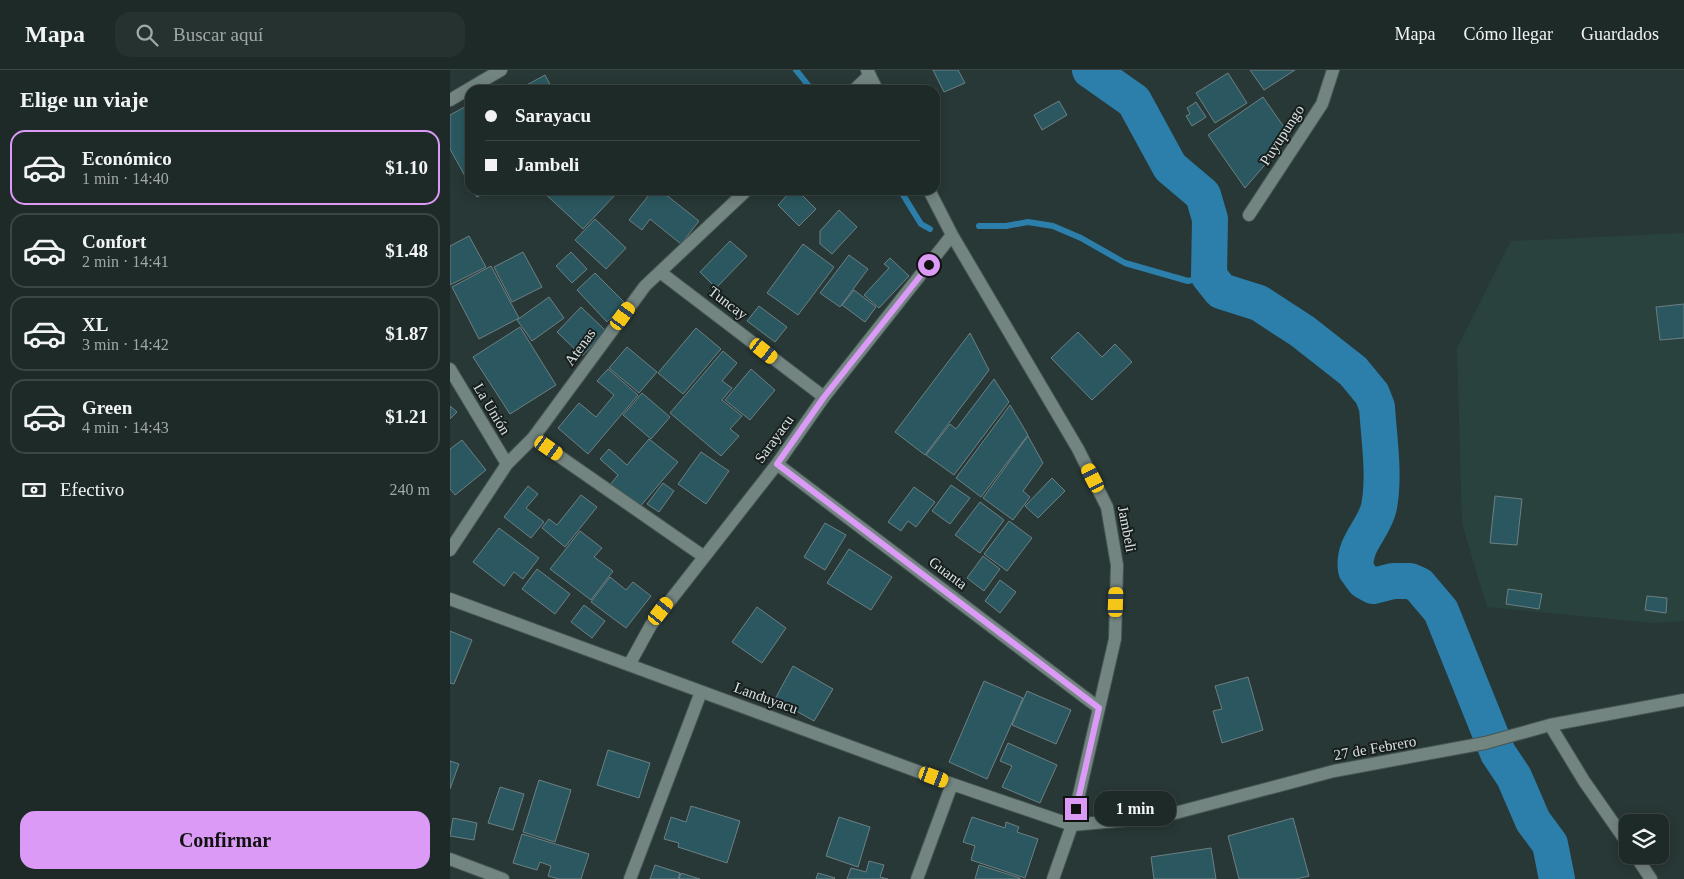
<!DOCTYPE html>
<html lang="es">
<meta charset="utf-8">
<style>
:root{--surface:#1e2a28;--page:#263230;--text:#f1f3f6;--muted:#a1a7a8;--line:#3c4645;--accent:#db9af6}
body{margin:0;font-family:Georgia,serif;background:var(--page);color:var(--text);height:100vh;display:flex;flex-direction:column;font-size:19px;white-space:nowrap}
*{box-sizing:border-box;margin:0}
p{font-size:16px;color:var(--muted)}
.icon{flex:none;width:28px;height:28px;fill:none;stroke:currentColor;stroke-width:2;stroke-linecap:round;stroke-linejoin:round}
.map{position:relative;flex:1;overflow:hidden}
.side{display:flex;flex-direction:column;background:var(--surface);width:450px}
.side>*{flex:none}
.banner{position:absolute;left:15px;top:15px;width:475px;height:110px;border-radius:15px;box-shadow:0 2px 12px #0003,0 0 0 1px var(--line);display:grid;align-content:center;height:110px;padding:0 20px;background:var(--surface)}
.controls{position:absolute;left:1169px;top:744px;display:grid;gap:10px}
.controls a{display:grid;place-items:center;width:50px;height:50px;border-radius:10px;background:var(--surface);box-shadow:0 2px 12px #0003,0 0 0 1px var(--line);font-size:25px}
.end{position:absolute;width:22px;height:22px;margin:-11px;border:6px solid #db9af6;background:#111;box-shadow:0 0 0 2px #111}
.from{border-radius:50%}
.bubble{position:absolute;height:35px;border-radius:15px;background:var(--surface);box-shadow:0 2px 12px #0003,0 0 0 1px var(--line);font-size:16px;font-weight:700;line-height:35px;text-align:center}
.car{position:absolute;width:15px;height:30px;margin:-15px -8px;border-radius:6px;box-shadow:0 0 4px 1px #0007;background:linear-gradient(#f5c518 24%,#345 0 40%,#f5c518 0 76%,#345 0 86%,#f5c518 0)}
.banner b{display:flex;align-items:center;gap:18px;height:48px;font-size:19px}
.banner b+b{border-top:1px solid var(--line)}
.banner i{width:12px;height:12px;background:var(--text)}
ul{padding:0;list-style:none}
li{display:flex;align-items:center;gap:15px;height:75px;margin:0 10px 8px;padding:0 10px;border:2px solid var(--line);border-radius:15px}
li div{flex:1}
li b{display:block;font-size:19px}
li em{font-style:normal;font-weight:700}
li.current{border-color:var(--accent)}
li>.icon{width:45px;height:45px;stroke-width:1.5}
h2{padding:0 20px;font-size:22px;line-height:60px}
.pay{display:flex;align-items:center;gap:12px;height:55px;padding:0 20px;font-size:19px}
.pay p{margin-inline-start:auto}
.primary-button{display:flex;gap:10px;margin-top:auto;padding:10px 20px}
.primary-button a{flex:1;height:58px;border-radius:15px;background:var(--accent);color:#111;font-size:20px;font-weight:700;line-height:58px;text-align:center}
header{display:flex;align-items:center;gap:30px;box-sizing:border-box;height:70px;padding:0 25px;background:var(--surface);border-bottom:1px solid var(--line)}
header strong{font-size:24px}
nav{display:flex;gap:28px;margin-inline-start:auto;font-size:18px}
.search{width:350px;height:45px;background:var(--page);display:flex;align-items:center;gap:12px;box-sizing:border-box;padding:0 18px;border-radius:15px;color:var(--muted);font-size:19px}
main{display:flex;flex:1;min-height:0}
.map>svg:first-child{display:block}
.built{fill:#29423e}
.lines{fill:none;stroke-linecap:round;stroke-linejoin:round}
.stream{stroke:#2c7fab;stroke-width:6}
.river{stroke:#2c7fab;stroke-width:36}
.building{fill:#2b5860;stroke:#6d7f83}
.minor-casing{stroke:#485654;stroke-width:14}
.minor{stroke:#738581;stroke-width:12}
.route{stroke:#db9af6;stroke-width:6}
.labels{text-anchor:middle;stroke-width:4;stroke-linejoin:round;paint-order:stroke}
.street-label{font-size:15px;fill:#d8e2e0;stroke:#171e1d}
</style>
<header>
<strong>Mapa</strong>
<div class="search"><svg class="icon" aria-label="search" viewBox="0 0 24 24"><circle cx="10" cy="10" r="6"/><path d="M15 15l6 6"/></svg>Buscar aquí</div>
<nav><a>Mapa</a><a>Cómo llegar</a><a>Guardados</a></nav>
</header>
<main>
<section class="side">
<h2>Elige un viaje</h2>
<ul>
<li class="current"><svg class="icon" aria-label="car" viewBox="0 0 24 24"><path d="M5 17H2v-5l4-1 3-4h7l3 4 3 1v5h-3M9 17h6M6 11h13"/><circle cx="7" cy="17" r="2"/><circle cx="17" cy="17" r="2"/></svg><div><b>Económico</b><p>1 min · 14:40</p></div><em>$1.10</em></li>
<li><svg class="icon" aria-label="car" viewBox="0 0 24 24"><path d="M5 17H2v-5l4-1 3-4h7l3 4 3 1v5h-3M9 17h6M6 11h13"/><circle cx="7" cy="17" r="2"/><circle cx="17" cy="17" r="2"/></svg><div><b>Confort</b><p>2 min · 14:41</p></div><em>$1.48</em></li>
<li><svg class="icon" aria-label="car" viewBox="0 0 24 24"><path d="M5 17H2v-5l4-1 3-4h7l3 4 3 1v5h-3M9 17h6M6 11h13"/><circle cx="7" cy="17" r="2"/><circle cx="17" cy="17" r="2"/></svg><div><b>XL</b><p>3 min · 14:42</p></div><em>$1.87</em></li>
<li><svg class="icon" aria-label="car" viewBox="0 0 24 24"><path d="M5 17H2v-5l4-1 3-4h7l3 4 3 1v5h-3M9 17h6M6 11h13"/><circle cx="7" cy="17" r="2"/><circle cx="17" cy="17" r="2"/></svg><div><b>Green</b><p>4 min · 14:43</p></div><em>$1.21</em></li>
</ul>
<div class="pay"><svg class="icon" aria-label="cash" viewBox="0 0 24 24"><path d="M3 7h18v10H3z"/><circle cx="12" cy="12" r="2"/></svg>Efectivo<p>240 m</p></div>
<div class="primary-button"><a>Confirmar</a></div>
</section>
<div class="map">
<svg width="1234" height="809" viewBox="0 0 1234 809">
<rect width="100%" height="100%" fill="#283836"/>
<path class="built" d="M1234 163V551L1203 553 1037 537 1012 454 1007 278 1061 171Z"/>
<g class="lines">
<path class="stream" d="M346 0 362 20
M450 120 471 154 480 159
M529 156H556L578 152 603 156 631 168 675 193 738 211 759 206"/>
<path class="river" d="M640 0 684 31 720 97 753 125 760 149 759 206 771 221 809 233 852 261 903 301 922 324 927 337C929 369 935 405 929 437 924 460 902 474 906 500L914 511 923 516 943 511H960L969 515 991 541 1048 683 1064 707 1083 751 1100 774 1107 809"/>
</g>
<path class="building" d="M483 0H508L515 13 494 22Z
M800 0H845L814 20Z
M778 3 797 33 765 53 746 23Z
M95 5 103 20H75L73 17Z
M813 27 834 57 819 90 795 118 758 65Z
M609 31 617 45 592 60 584 45Z
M746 32 756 47 742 56 736 46 740 44 737 38Z
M20 34V115L0 79V45Z
M23 120H40L27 127Z
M91 120H139L145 126 151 120H162L166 124 133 159Z
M203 120H210L249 151 231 174 200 149 192 160 179 150Z
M342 120H347L366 139 349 156 328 135Z
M389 140 407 157 382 184 370 174V161Z
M145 149 176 178 156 199 125 170Z
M19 166 36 197 0 215V176Z
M280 171 297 186 266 218 250 202Z
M353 174 384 197 348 245 317 223Z
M73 182 92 217 62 232 44 197Z
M121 182 137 199 122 213 106 196Z
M399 185 418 199 390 237 370 223Z
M440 188 459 206 429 238 414 225 439 198 434 194Z
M41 196 69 248 29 269 2 217Z
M145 203 176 234 157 252 127 220Z
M404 220 426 237 415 252 392 235Z
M99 227 114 248 82 271 67 250Z
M1234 234V268L1210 270 1206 237Z
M309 236 337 257 325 272 297 251Z
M131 237 156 261 132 286 107 262Z
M70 257 106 315 60 344 23 287Z
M246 258 271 279 233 324 208 303Z
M628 262 652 287 665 274 682 292 642 330 601 288Z
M520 263 539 300 475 385 445 362Z
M177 277 207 302 189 323 159 298Z
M273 281 287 293 272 311 282 318 272 330 292 346 280 359 289 366 271 386 220 343Z
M158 299 188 325 138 384 108 358 129 333 146 347 164 325 147 311Z
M301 299 325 320 300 350 275 330Z
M544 309 559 332 504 405 476 385 500 354 506 359Z
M192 323 220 347 201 369 173 345Z
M560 335 578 365 531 427 506 408Z
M0 336 7 342 0 349Z
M578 366 593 393 573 421 580 427 563 450 533 428Z
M199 369 228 392 188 439 159 416 168 405 150 389 159 379 177 395Z
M12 370 36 400 5 425 0 419V379Z
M251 382 279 401 256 434 228 414Z
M602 408 615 421 588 448 575 436Z
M213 413 224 421 209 442 197 434Z
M501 415 520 428 500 454 482 441Z
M78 416 88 424 76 438 94 452 81 468 54 447Z
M464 417 485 432 466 457 458 451 451 461 438 452Z
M131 425 147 437 115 477 92 458 99 449 107 455Z
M1045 426 1072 429 1067 475 1040 473Z
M530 432 554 450 530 483 505 465Z
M559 451 582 468 557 501 534 484Z
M375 453 396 465 375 500 354 487Z
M49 458 89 488 73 509 64 502 54 516 23 492Z
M130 461 152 478 144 487 163 501 141 530 100 499Z
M399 479 442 507 421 540 377 513Z
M533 486 550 499 534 521 517 508Z
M87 499 120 524 105 544 72 519Z
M160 507 176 520 183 512 201 526 176 558 141 532Z
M550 510 566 522 550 543 535 531Z
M1058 519 1092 524 1089 539 1056 534Z
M1197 526 1217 528 1216 543 1195 540Z
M134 535 155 551 142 568 121 552Z
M307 537 336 558 312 593 282 572Z
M0 561 22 570 4 614 0 613Z
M343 596 383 619 364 651 325 629Z
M798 607 813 660 772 673 763 641 772 639 765 616Z
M534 611 573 628 537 709 499 692Z
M577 621 621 640 606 674 562 655Z
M558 673 607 695 590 733 552 717 562 696 550 691Z
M158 680 200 693 189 728 147 715Z
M0 691 9 694 0 719Z
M89 710 121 720 105 772 73 762Z
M50 717 74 724 63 760 38 753Z
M241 736 290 751 277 793 228 777 229 773 214 769 221 747 236 752Z
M389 747 420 757 408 797 376 786Z
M522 747 555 758 556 752 569 757 567 762 588 769 575 808 521 790 525 776 513 772Z
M3 748 27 753 24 770 0 766Z
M843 748 859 806 846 809H789L778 766Z
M72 764 139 784 131 809H109L98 806 101 796 90 792 87 800 63 793Z
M761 778 766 809H704L701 787Z
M419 791 434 795 430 807 438 809H397L401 798 416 802Z
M205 795 230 803 228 809H200Z
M529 795 570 808V809H525Z
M231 803 250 809H229Z
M368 803 385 808 384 809H366Z"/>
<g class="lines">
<g class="minor-casing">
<path id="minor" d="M417 0 427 20
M404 20 420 5
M0 30 51 0
M479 120 502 165 628 379 657 437 667 495 665 569 622 755 603 809
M799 145 872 34 883 0
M210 202 374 327
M0 299 57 394
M83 368 253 486
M327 394 649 638
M0 480 57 394 83 368 195 216 297 120
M0 529 502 714 622 755 710 747 884 701 1035 673 1100 655 1234 630
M179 595 201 555 327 394 374 327 502 165
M1100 655 1134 711 1178 774
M1185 785 1201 809
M0 789 53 809
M180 809 251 622
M467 809 502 714"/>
</g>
<use href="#minor" class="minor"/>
</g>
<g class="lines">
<path class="route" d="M479 195 374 327 327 394 649 638 626 739"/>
</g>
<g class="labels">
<g class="street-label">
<text transform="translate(832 65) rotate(-57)" y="5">Puyupungo</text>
<text transform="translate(278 233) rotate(37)" y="5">Tuncay</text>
<text transform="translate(130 277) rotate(-54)" y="5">Atenas</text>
<text transform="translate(42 339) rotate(59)" y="5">La Unión</text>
<text transform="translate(324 369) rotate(-54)" y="5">Sarayacu</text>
<text transform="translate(677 459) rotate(79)" y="5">Jambeli</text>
<text transform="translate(498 503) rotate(37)" y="5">Guanta</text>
<text transform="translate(316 628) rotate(20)" y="5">Landuyacu</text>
<text transform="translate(925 678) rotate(-10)" y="5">27 de Febrero</text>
</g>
</g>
</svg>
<div class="controls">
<a><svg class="icon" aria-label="layers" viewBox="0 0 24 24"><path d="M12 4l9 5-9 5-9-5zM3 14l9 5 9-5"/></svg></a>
</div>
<i class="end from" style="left:479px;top:195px"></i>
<i class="end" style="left:626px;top:739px"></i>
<div class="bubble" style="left:644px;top:721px;width:82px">1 min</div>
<i class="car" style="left:173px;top:246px;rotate:36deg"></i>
<i class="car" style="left:314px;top:281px;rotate:128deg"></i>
<i class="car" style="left:99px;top:378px;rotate:125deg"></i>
<i class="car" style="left:643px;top:408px;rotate:333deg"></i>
<i class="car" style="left:666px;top:532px;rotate:2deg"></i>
<i class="car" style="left:211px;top:541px;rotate:37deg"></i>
<i class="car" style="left:484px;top:707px;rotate:110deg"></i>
<div class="banner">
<b><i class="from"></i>Sarayacu</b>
<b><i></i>Jambeli</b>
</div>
</div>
</main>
